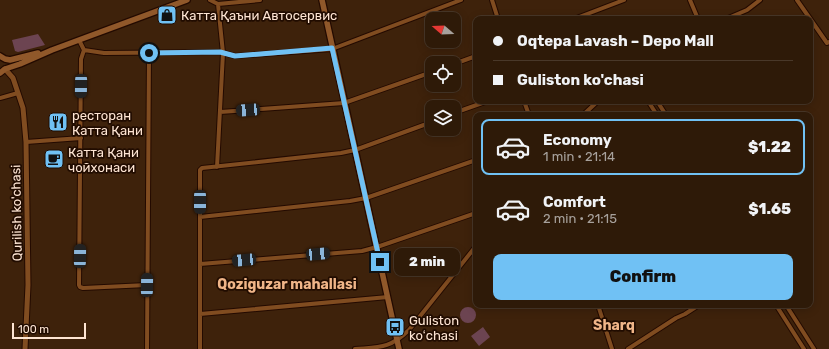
<!DOCTYPE html>
<meta charset="utf-8">
<style>
:root{--surface:#2e1a08;--page:#3a2716;--text:#f1f3f6;--muted:#a7a19c;--line:#493829;--accent:#70c1f4}
body{margin:0;font-family:Rubik,sans-serif;background:var(--page);color:var(--text);height:100vh;display:flex;flex-direction:column;font-size:15px;white-space:nowrap}
*{box-sizing:border-box;margin:0}
p{font-size:13px;color:var(--muted)}
.icon{flex:none;width:22px;height:22px;fill:none;stroke:currentColor;stroke-width:2;stroke-linecap:round;stroke-linejoin:round}
.map{position:relative;flex:1;overflow:hidden}
.sheet{position:absolute;left:473px;top:112px;width:340px;height:196px;display:flex;flex-direction:column;background:var(--surface);border-radius:8px;box-shadow:0 2px 10px #0003,0 0 0 1px var(--line)}
.sheet>*{flex:none}
.top-card{position:absolute;left:473px;top:16px;width:340px;height:88px;border-radius:8px;box-shadow:0 2px 10px #0003,0 0 0 1px var(--line);display:grid;align-content:center;height:88px;padding:0 20px;background:var(--surface)}
.needle{width:26px;rotate:289deg}
.fabs{position:absolute;left:425px;top:12px;display:grid;gap:8px}
.fabs a{display:grid;place-items:center;width:36px;height:36px;border-radius:8px;background:var(--surface);box-shadow:0 2px 10px #0003,0 0 0 1px var(--line);font-size:20px}
.scale{position:absolute;left:12px;bottom:10px;width:74px;box-sizing:border-box;padding-left:4px;border:2px solid #fee5d3;border-top:0;font-size:11px;line-height:14px;white-space:nowrap;color:#fee5d3;-webkit-text-stroke:3px #210c00;paint-order:stroke}
.end{position:absolute;width:18px;height:18px;margin:-9px;border:5px solid #70c1f4;background:#111;box-shadow:0 0 0 2px #111}
.from{border-radius:50%}
.bubble{position:absolute;height:28px;border-radius:8px;background:var(--surface);box-shadow:0 2px 10px #0003,0 0 0 1px var(--line);font-size:13px;font-weight:800;line-height:28px;text-align:center}
.car{position:absolute;width:12px;height:24px;margin:-12px -6px;border-radius:5px;box-shadow:0 0 3px 1px #0007;background:linear-gradient(#222 24%,#8ab4d8 0 40%,#222 0 76%,#8ab4d8 0 86%,#222 0)}
.top-card b{display:flex;align-items:center;gap:14px;height:38px;font-size:15px}
.top-card b+b{border-top:1px solid var(--line)}
.top-card i{width:10px;height:10px;background:var(--text)}
ul{padding:7px 0 0;list-style:none}
li{display:flex;align-items:center;gap:12px;height:56px;margin:0 8px 6px;padding:0 12px;border:2px solid transparent;border-radius:8px}
li div{flex:1}
li b{display:block;font-size:15px}
li em{font-style:normal;font-weight:800}
li.active{border-color:var(--accent)}
li>.icon{width:36px;height:36px;stroke-width:1.5}
.primary-button{display:flex;gap:8px;margin-top:auto;padding:8px 20px}
.primary-button a{flex:1;height:46px;border-radius:8px;background:var(--accent);color:#111;font-size:16px;font-weight:800;line-height:46px;text-align:center}
.map>svg:first-child{display:block}
.green{fill:#6c4451}
.lines{fill:none;stroke-linecap:round;stroke-linejoin:round}
.minor-casing{stroke:#230a00;stroke-width:6}
.tertiary-casing{stroke:#230a00;stroke-width:7}
.secondary-casing{stroke:#230a00;stroke-width:8}
.minor{stroke:#804c20;stroke-width:4}
.tertiary{stroke:#804c20;stroke-width:5}
.secondary{stroke:#90582a;stroke-width:5.5}
.route{stroke:#70c1f4;stroke-width:5}
.labels{text-anchor:middle;stroke-width:3.5;stroke-linejoin:round;paint-order:stroke}
.poi-label{font-size:13px;fill:#fee5d3;stroke:#210c00;text-anchor:start}
.street-label{font-size:13px;fill:#fee5d3;stroke:#210c00}
.neighbourhood-label{font-size:14px;font-weight:bold;fill:#f0b588;stroke:#210c00}
</style>
<div class="map">
<svg width="829" height="349" viewBox="0 0 829 349">
<rect width="100%" height="100%" fill="#3e220b"/>
<path class="green" d="M38 34 45 45 18 52 15 51 12 40Z
M460 315a8 8 0 1 1 16 0a8 8 0 1 1-16 0Z
M483 327 490 337 479 346 471 336Z"/>
<g class="lines">
<g class="minor-casing">
<path id="minor" d="M210 0 218 4 223 53 217 167
M492 0 498 19
M690 0 698 19
M797 0 827 43 829 42
M218 4 260 0
M574 19 624 0
M726 19 747 10 760 0
M79 40 84 50 81 59 79 285 80 287 83 288 147 285
M84 50 104 53 220 52 235 56 332 49 461 0
M454 64 476 56
M0 98 18 93
M524 101 529 115
M648 101 657 115
M657 101 666 115
M220 112 344 103 432 72
M454 113 488 101
M583 115 598 101
M26 142 81 138
M200 217 350 201 366 198 476 160
M200 264 362 251 377 247 476 213
M598 305 612 349
M776 305 804 349
M786 305 814 349
M200 314 388 297
M147 349 149 53
M200 349V170L202 168 341 153 355 150 432 122
M355 349C380 347 389 349 409 330L476 246
M628 349 676 318 685 314 699 305"/>
</g>
<g class="tertiary-casing">
<path id="tertiary" d="M5 69 13 78 23 108 26 142 28 285 25 349"/>
</g>
<g class="secondary-casing">
<path id="secondary" d="M322 0 399 349
M0 56 5 59 10 60 38 53
M0 73 5 69 20 64 52 50 187 0"/>
</g>
<use href="#minor" class="minor"/>
<use href="#tertiary" class="tertiary"/>
<use href="#secondary" class="secondary"/>
</g>
<g class="lines">
<path class="route" d="M149 53 220 52 235 56 332 48 380 262"/>
</g>
<defs>
<g id="shop-square" transform="scale(1)"><rect x="-9" y="-9" width="18" height="18" rx="4" fill="#70c1f4" stroke="#210c00"/><path d="M-5-2.5h2.3a2.7 3.5 0 0 1 5.4 0H5L5.5 6h-11ZM-1.5-2.5h3a1.5 2.3 0 0 0-3 0Z" fill="#111"/></g>
<g id="restaurant-square" transform="scale(1)"><rect x="-9" y="-9" width="18" height="18" rx="4" fill="#70c1f4" stroke="#210c00"/><path d="M-5-6h1v4h1v-4h1v4h1v-4h1v5L-1.5 .5V6h-2V.5L-5-1ZM5-6V6H3V1.5H1.5Q1.5-4 5-6Z" fill="#111"/></g>
<g id="cafe-square" transform="scale(1)"><rect x="-9" y="-9" width="18" height="18" rx="4" fill="#70c1f4" stroke="#210c00"/><path d="M-5.5-4.5H6V0H3Q3 3.5 0 3.5H-2.5Q-5.5 3.5-5.5 0ZM3-3.2v2h1.7v-2ZM-6 4.5H4V6H-6Z" fill="#111"/></g>
<g id="bus-square" transform="scale(1)"><rect x="-9" y="-9" width="18" height="18" rx="4" fill="#70c1f4" stroke="#210c00"/><path d="M-5-6H5V4H4V6H2V4H-2V6H-4V4H-5ZM-3.5-4V0h7V-4ZM-3.5 1.2v1.5H-2V1.2ZM2 1.2v1.5H3.5V1.2Z" fill="#111"/></g>
</defs>
<g fill-rule="evenodd">
<use href="#shop-square" x="167" y="15"/>
<use href="#restaurant-square" x="58" y="122"/>
<use href="#cafe-square" x="54" y="159"/>
<use href="#bus-square" x="395" y="327"/>
</g>
<g class="labels">
<g class="poi-label">
<text x="181" y="20">Катта Қаъни Автосервис</text>
<text x="72" y="120">ресторан<tspan x="72" dy="15">Катта Қани</tspan></text>
<text x="68" y="157">Катта Қани<tspan x="68" dy="15">чойхонаси</tspan></text>
<text x="409" y="325">Guliston<tspan x="409" dy="15">koʻchasi</tspan></text>
</g>
<g class="street-label">
<text transform="translate(16 213) rotate(-91)" y="5">Qurilish ko'chasi</text>
</g>
<g class="neighbourhood-label">
<text x="287" y="289">Qoziguzar mahallasi</text>
<text x="614" y="330">Sharq</text>
</g>
</g>
</svg>
<div class="fabs">
<a><svg class="needle" viewBox="-14 -14 28 28"><path d="M0-13l5 13h-10z" fill="#e53935"/><path d="M0 13l5-13h-10z" fill="#a7a19c"/></svg></a>
<a><svg class="icon" aria-label="locate" viewBox="0 0 24 24"><circle cx="12" cy="12" r="6"/><path d="M12 2v4M12 18v4M2 12h4M18 12h4"/></svg></a>
<a><svg class="icon" aria-label="layers" viewBox="0 0 24 24"><path d="M12 4l9 5-9 5-9-5zM3 14l9 5 9-5"/></svg></a>
</div>
<div class="scale">100 m</div>
<i class="end from" style="left:149px;top:53px"></i>
<i class="end" style="left:380px;top:262px"></i>
<div class="bubble" style="left:394px;top:248px;width:66px">2 min</div>
<i class="car" style="left:81px;top:86px;rotate:181deg"></i>
<i class="car" style="left:248px;top:110px;rotate:266deg"></i>
<i class="car" style="left:200px;top:202px;rotate:180deg"></i>
<i class="car" style="left:318px;top:254px;rotate:85deg"></i>
<i class="car" style="left:80px;top:256px;rotate:1deg"></i>
<i class="car" style="left:244px;top:260px;rotate:265deg"></i>
<i class="car" style="left:147px;top:285px;rotate:1deg"></i>
<div class="top-card">
<b><i class="from"></i>Oqtepa Lavash – Depo Mall</b>
<b><i></i>Guliston ko'chasi</b>
</div>
<section class="sheet">
<ul>
<li class="active"><svg class="icon" aria-label="car" viewBox="0 0 24 24"><path d="M5 17H2v-5l4-1 3-4h7l3 4 3 1v5h-3M9 17h6M6 11h13"/><circle cx="7" cy="17" r="2"/><circle cx="17" cy="17" r="2"/></svg><div><b>Economy</b><p>1 min · 21:14</p></div><em>$1.22</em></li>
<li><svg class="icon" aria-label="car" viewBox="0 0 24 24"><path d="M5 17H2v-5l4-1 3-4h7l3 4 3 1v5h-3M9 17h6M6 11h13"/><circle cx="7" cy="17" r="2"/><circle cx="17" cy="17" r="2"/></svg><div><b>Comfort</b><p>2 min · 21:15</p></div><em>$1.65</em></li>
</ul>
<div class="primary-button"><a>Confirm</a></div>
</section>
</div>
